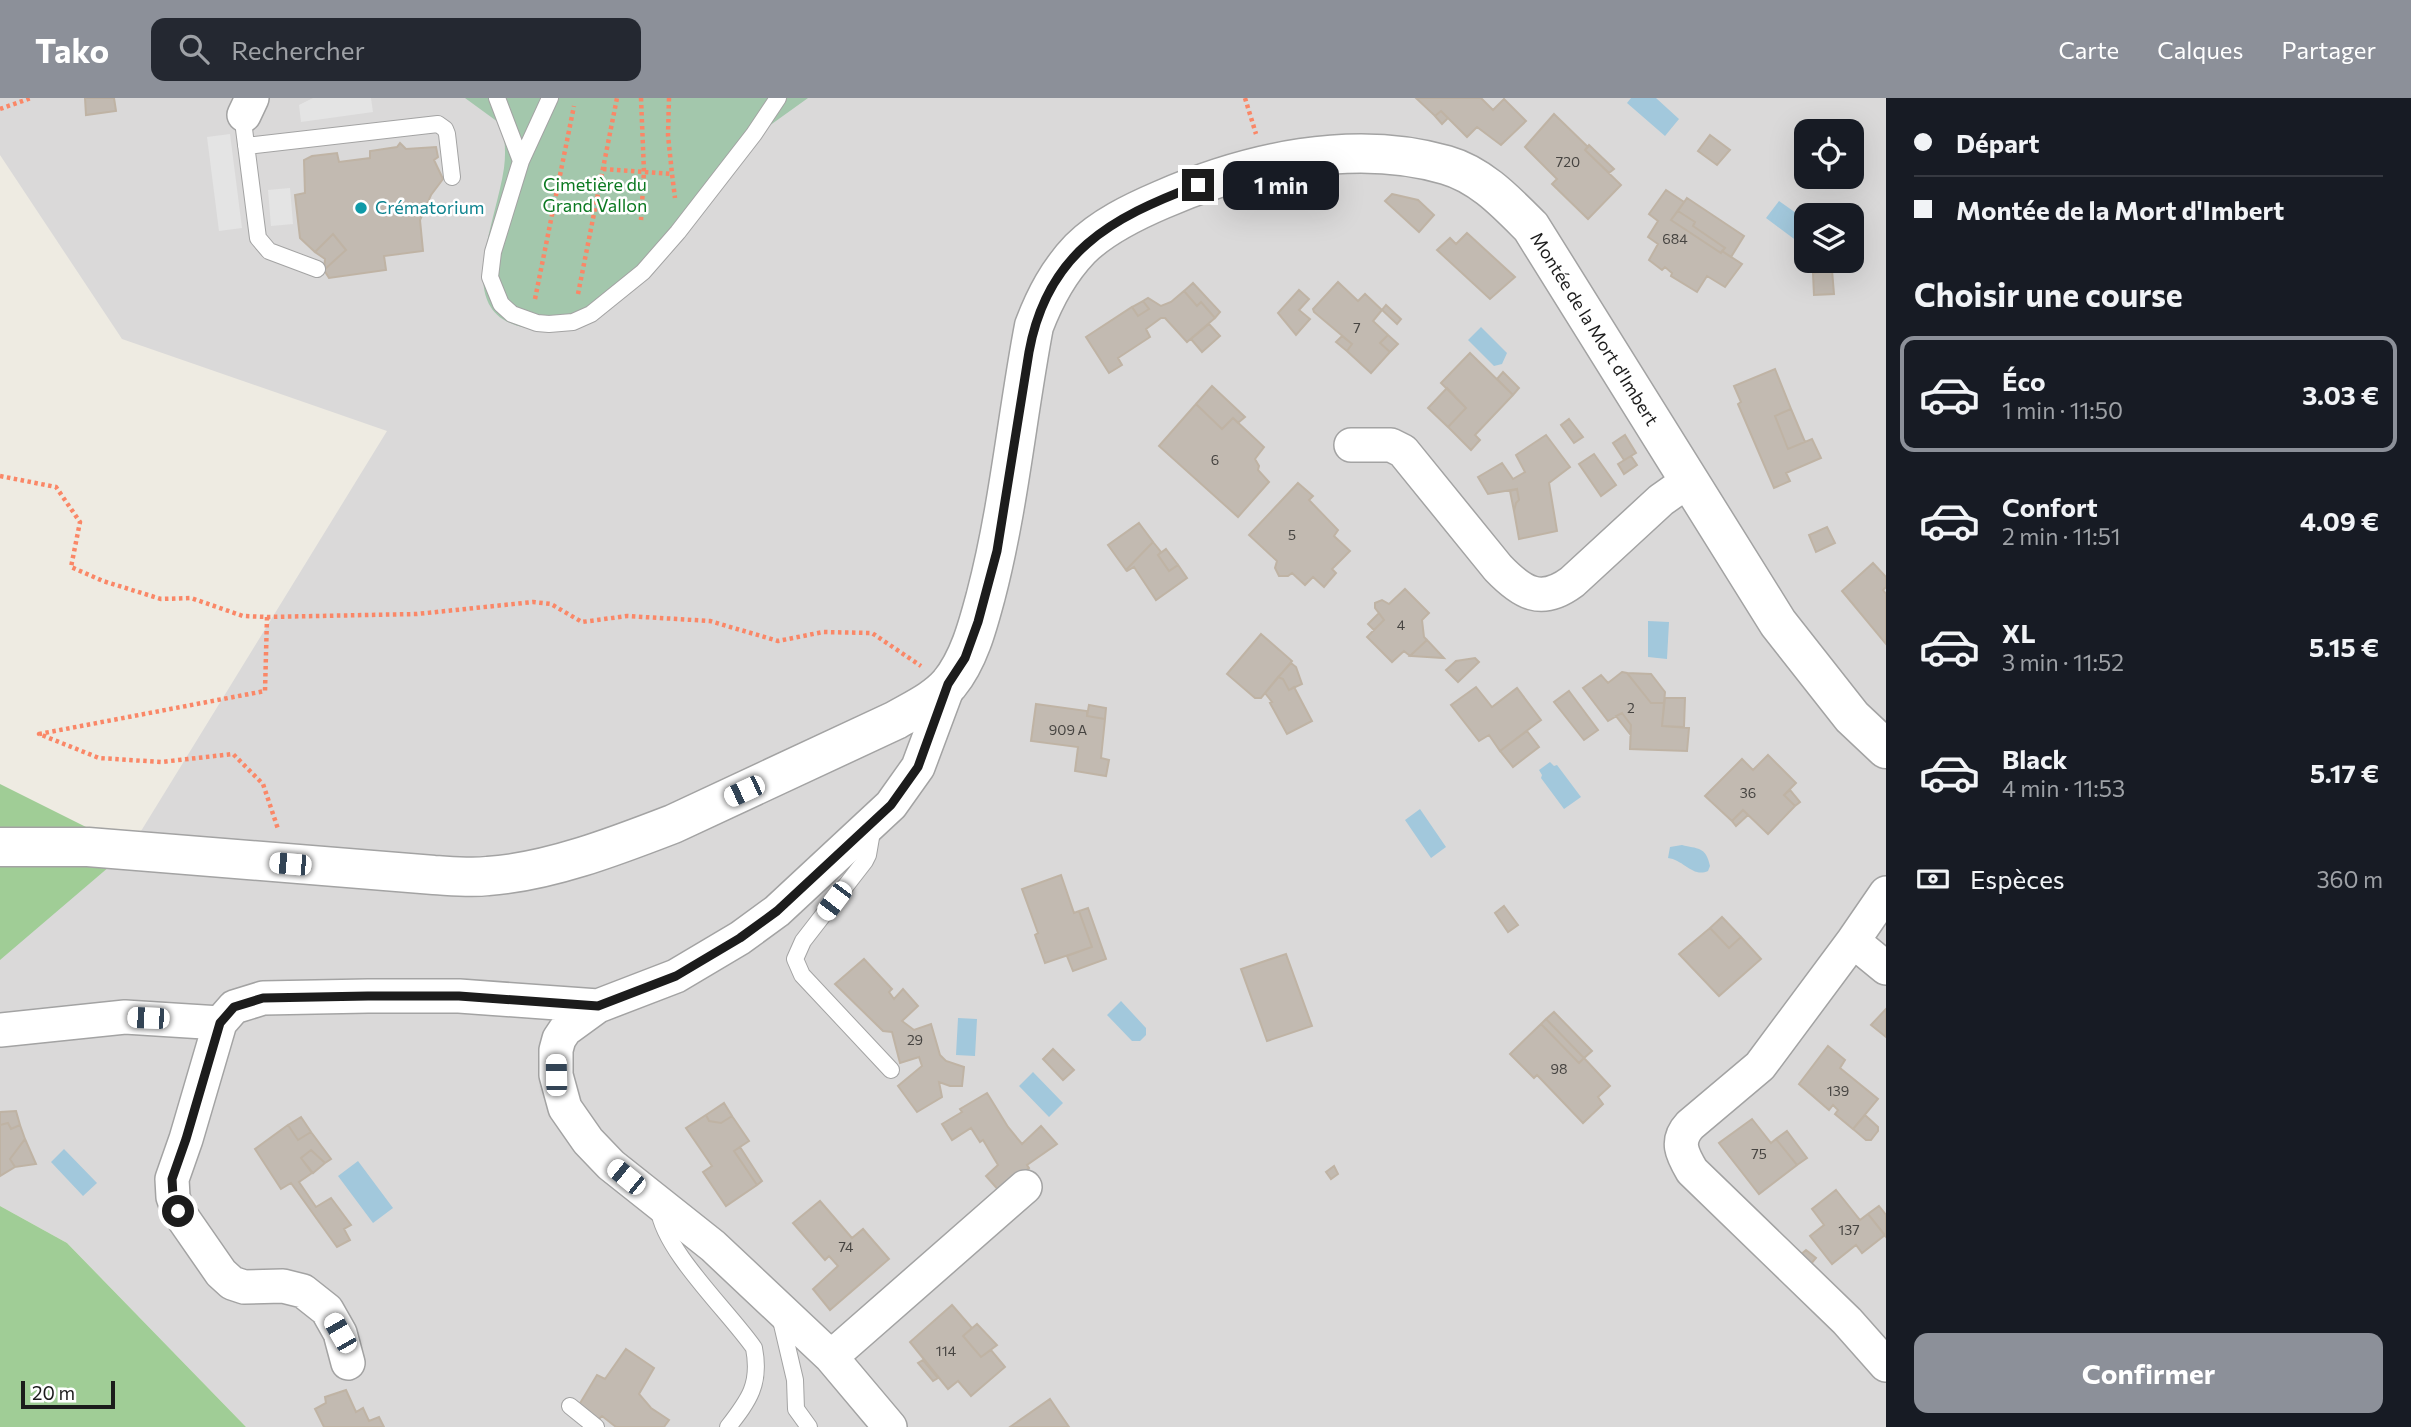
<!DOCTYPE html>
<html lang="fr">
<meta charset="utf-8">
<style>
:root{--surface:#171b24;--page:#242831;--text:#f1f3f6;--muted:#9ea1a6;--line:#363941;--accent:#8c9099}
body{margin:0;font-family:Commissioner,sans-serif;background:var(--page);color:var(--text);height:100vh;display:flex;flex-direction:column;font-size:26px;white-space:nowrap}
*{box-sizing:border-box;margin:0}
p{font-size:23px;color:var(--muted)}
.icon{flex:none;width:38px;height:38px;fill:none;stroke:currentColor;stroke-width:2;stroke-linecap:round;stroke-linejoin:round}
.map{position:relative;flex:1;overflow:hidden}
.panel{display:flex;flex-direction:column;background:var(--surface);width:525px}
.panel>*{flex:none}
.top-card{display:grid;align-content:center;height:154px;padding:0 28px;background:var(--surface)}
.tools{position:absolute;left:1794px;top:21px;display:grid;gap:14px}
.tools a{display:grid;place-items:center;width:70px;height:70px;border-radius:14px;background:var(--surface);box-shadow:0 7px 28px #0002;font-size:35px}
.scale{position:absolute;left:21px;bottom:18px;width:94px;box-sizing:border-box;padding-left:7px;border:4px solid #1c1c1c;border-top:0;font-size:19px;line-height:24px;white-space:nowrap;color:#1c1c1c;-webkit-text-stroke:5px #fff;paint-order:stroke}
.end{position:absolute;width:32px;height:32px;margin:-16px;border:9px solid #1c1c1c;background:#fff;box-shadow:0 0 0 4px #fff}
.from{border-radius:50%}
.bubble{position:absolute;height:49px;border-radius:14px;background:var(--surface);box-shadow:0 7px 28px #0002;font-size:23px;font-weight:700;line-height:49px;text-align:center}
.car{position:absolute;width:21px;height:42px;margin:-21px -10px;border-radius:9px;box-shadow:0 0 5px 2px #0007;background:linear-gradient(#fff 24%,#345 0 40%,#fff 0 76%,#345 0 86%,#fff 0)}
.top-card b{display:flex;align-items:center;gap:24px;height:66px;font-size:26px}
.top-card b+b{border-top:2px solid var(--line)}
.top-card i{width:18px;height:18px;background:var(--text)}
ul{padding:0;list-style:none}
li{display:flex;align-items:center;gap:21px;height:116px;margin:0 14px 10px;padding:0 14px;border:4px solid transparent;border-radius:14px}
li div{flex:1}
li b{display:block;font-size:26px}
li em{font-style:normal;font-weight:700}
li.selected{border-color:var(--accent)}
li>.icon{width:63px;height:63px;stroke-width:1.5}
h2{padding:0 28px;font-size:32px;line-height:84px}
.pay{display:flex;align-items:center;gap:18px;height:77px;padding:0 28px;font-size:26px}
.pay p{margin-inline-start:auto}
.primary-button{display:flex;gap:14px;margin-top:auto;padding:14px 28px}
.primary-button a{flex:1;height:80px;border-radius:14px;background:var(--accent);color:#fff;font-size:28px;font-weight:700;line-height:80px;text-align:center}
header{display:flex;align-items:center;gap:42px;box-sizing:border-box;height:98px;padding:0 35px;background:var(--accent);color:#fff}
header strong{font-size:33px}
nav{display:flex;gap:38px;margin-inline-start:auto;font-size:24px}
.search{width:490px;height:63px;background:var(--page);display:flex;align-items:center;gap:18px;box-sizing:border-box;padding:0 24px;border-radius:14px;color:var(--muted);font-size:26px}
main{display:flex;flex:1;min-height:0}
.map>svg:first-child{display:block}
.residential{fill:#dad9d9;fill-rule:evenodd}
.forest{fill:#a0cd96}
.cemetery{fill:#a3c7ac}
.parking{fill:#e4e4e4}
.water{fill:#a2c8dc}
.building{fill:#c2bab1;stroke:#bfb3a4;stroke-width:2}
.lines{fill:none;stroke-linecap:round;stroke-linejoin:round}
.service-casing{stroke:#a3a3a3;stroke-width:18}
.minor-casing{stroke:#a3a3a3;stroke-width:36}
.tertiary-casing{stroke:#a3a3a3;stroke-width:41}
.path{stroke:#fa8767;stroke-width:4.5;stroke-dasharray:3.5 3.5;stroke-linecap:butt}
.service{stroke:#fff;stroke-width:16}
.minor{stroke:#fff;stroke-width:33}
.tertiary{stroke:#fff;stroke-width:38}
.route{stroke:#1c1c1c;stroke-width:9}
.culture-dot{fill:#0f9aa8;stroke:#fff;stroke-width:2.5}
.labels{text-anchor:middle;stroke-width:5;stroke-linejoin:round;paint-order:stroke}
.number-label{font-size:14px;fill:#464441}
.park-label{font-size:18px;fill:#0b7921;stroke:#fff}
.culture-label{font-size:18px;fill:#0d838f;stroke:#fff;text-anchor:start}
.street-label{font-size:18px;fill:#1c1c1c;stroke:#fff}
</style>
<header>
<strong>Tako</strong>
<div class="search"><svg class="icon" aria-label="search" viewBox="0 0 24 24"><circle cx="10" cy="10" r="6"/><path d="M15 15l6 6"/></svg>Rechercher</div>
<nav><a>Carte</a><a>Calques</a><a>Partager</a></nav>
</header>
<main>
<div class="map">
<svg width="1886" height="1329" viewBox="0 0 1886 1329">
<rect width="100%" height="100%" fill="#eeebe2"/>
<path class="residential" d="M0 0H1886V1329H246L67 1145 0 1108V860L130 751 387 333 122 241 0 57ZM1806 33H1852V79H1806ZM1806 117H1852V163H1806Z"/>
<path class="forest" d="M0 686 130 751 0 862Z
M0 1108 67 1145 246 1329H0Z"/>
<path class="cemetery" d="M465 0H808L769 28 675 149 556 232C441 235 494 137 504 70 506 55 505 42 502 27Z"/>
<path class="parking" d="M313 0H371L373 14 301 24 299 7Z
M230 36 242 130 219 133 207 39Z
M290 90 293 126 271 128 268 92Z"/>
<path class="water" d="M1631 0H1656L1679 21 1665 38 1627 5Z
M1779 103 1806 122 1805 149 1766 120Z
M1481 229 1507 255 1502 266 1494 268 1468 242Z
M1648 523 1669 524 1667 561 1648 559Z
M1550 664 1554 668 1557 667 1581 699 1564 711 1541 680 1542 677 1539 672Z
M1420 711 1446 749 1431 760 1405 722Z
M1682 747C1697 751 1706 748 1710 768L1708 773C1693 780 1684 762 1668 760L1670 749Z
M1121 903 1146 930V937L1140 943H1132L1107 917Z
M958 920 977 921 975 958 956 957Z
M1033 974 1063 1005 1049 1019 1019 988Z
M64 1051 97 1085 83 1098 51 1064Z
M358 1063 393 1110 373 1125 338 1078Z"/>
<path class="building" d="M85 0H114L116 13 86 17Z
M1416 0H1481L1493 12 1504 1 1526 23 1501 47 1477 29 1467 39 1441 13 1435 18Z
M1441 13 1448 20 1442 26 1435 18Z
M1554 16 1588 49 1585 52 1621 87 1588 121 1552 86 1557 81 1525 49Z
M1710 37 1730 52 1717 67 1698 53Z
M400 45 406 51 436 49 438 59 434 62 443 81 431 97 420 122 423 153 384 158 386 172 329 180 324 172 346 152 333 136 315 154 300 140 295 97 305 95 304 62 312 58 337 55 339 64 370 60V53L397 49Z
M1589 47 1614 71 1609 75 1585 52Z
M1666 92 1684 104 1671 122 1721 155 1722 153 1742 166 1725 189 1707 178 1697 194 1671 178 1672 175 1665 169 1662 172 1649 162 1658 146 1648 139 1658 123 1649 116Z
M1392 96 1418 102 1434 117 1419 134 1385 103Z
M1687 100 1744 138 1731 159 1722 153 1725 150 1693 128 1695 124 1678 113Z
M1678 113 1695 124 1693 128 1725 150 1721 155 1671 122Z
M1467 135 1515 179 1490 201 1437 152 1450 140 1456 146Z
M333 136 346 152 324 172 325 161 315 154Z
M1832 172 1834 196 1814 197 1813 175Z
M1338 184 1358 203 1365 196 1382 212 1373 223 1388 237 1380 245 1390 254 1371 275 1347 253 1352 246 1314 214 1313 211Z
M1193 185 1220 214 1215 220 1201 204 1197 208 1184 193Z
M1299 192 1309 201 1299 212 1310 221 1296 237 1278 215Z
M1184 193 1197 208 1201 204 1215 220 1187 244 1165 220H1161L1146 231 1150 239 1118 260 1122 267 1109 275 1086 239 1132 209 1138 218 1149 211 1143 203 1148 200 1161 208 1171 204Z
M1143 203 1149 211 1138 218 1132 209Z
M1386 207 1401 221 1397 226 1382 212Z
M1209 226 1220 238 1202 254 1191 241Z
M1388 237 1398 246 1390 254 1380 245Z
M1342 238 1352 246 1347 253 1336 244Z
M1470 255 1513 297 1475 337 1480 342 1471 352 1448 329 1466 310 1441 285Z
M1775 271 1791 311 1775 318 1788 351 1812 341 1821 360 1786 375 1790 383 1774 390 1738 306 1741 304 1734 288Z
M1503 274 1519 290 1513 297 1497 281Z
M1212 288 1245 319 1238 325 1233 320 1222 331 1196 306Z
M1447 290 1466 310 1448 329 1428 310Z
M1196 306 1222 331 1233 320 1264 349 1255 361 1259 368 1258 372 1269 384 1238 419 1159 348Z
M1791 311 1805 344 1788 351 1775 318Z
M1569 321 1583 339 1574 345 1561 327Z
M1546 337 1570 369 1549 385 1557 433 1519 441 1514 413 1516 405 1519 402 1517 391 1488 396 1478 379 1502 365 1513 381 1525 374 1516 357Z
M1625 337 1636 355 1624 362 1613 345Z
M1594 356 1616 387 1601 398 1579 366Z
M1631 358 1637 367 1624 376 1618 366Z
M1298 385 1313 398 1309 402 1338 432 1334 438 1350 453 1332 471 1336 475 1324 489 1313 479 1305 487 1292 475 1288 478H1279L1275 470 1277 463 1249 437Z
M1517 391 1519 402 1516 405 1514 413 1510 393Z
M1139 425 1153 444 1126 472 1108 447Z
M1827 429 1835 445 1816 454 1809 437Z
M1153 444 1161 454 1158 457 1169 473 1178 467 1187 480 1156 502 1134 469 1127 473 1126 472Z
M1166 451 1178 467 1169 473 1158 457Z
M1873 465 1886 479V489L1883 492 1886 496V546L1842 493Z
M1405 491 1429 515 1422 522 1424 539 1427 542 1410 558 1404 553 1392 564 1367 539 1384 522 1375 510V505L1382 502 1389 506Z
M1379 515 1384 522 1374 532 1368 526Z
M1261 536 1292 563 1261 600H1255L1227 576Z
M1427 542 1444 560 1410 558Z
M1475 560 1479 564 1458 584 1446 572 1456 563Z
M1291 565 1296 569 1302 586 1289 592 1283 581 1278 579Z
M1622 574 1627 575 1651 605H1664L1662 628 1689 630 1687 653 1630 651 1631 627 1622 615 1608 623 1583 590 1601 577 1608 585Z
M1627 575 1651 576 1665 594 1664 605H1651Z
M1278 579 1283 581 1289 592 1294 589 1312 623 1287 636 1270 605 1272 604 1265 595Z
M1476 589 1492 609 1517 590 1541 622 1500 653 1489 637 1479 643 1451 607Z
M1569 593 1598 632 1584 642 1554 604Z
M1665 600H1685L1684 629 1662 628Z
M1036 606 1087 613V618L1105 621 1101 660 1109 662 1106 678 1075 673 1078 649 1031 643Z
M1089 607 1106 610 1105 621 1087 618Z
M1622 615 1631 627 1630 636 1616 618Z
M1527 633 1539 649 1513 669 1500 653Z
M1768 657 1796 685 1784 697 1795 708 1768 736 1743 712 1732 723 1705 698 1742 661 1753 672Z
M1790 692 1800 704 1795 708 1784 697Z
M1743 712 1748 717 1736 728 1732 723Z
M1061 777 1074 815 1079 813 1092 849 1045 865 1035 837 1038 835 1022 791Z
M1504 808 1518 827 1508 834 1495 815Z
M1088 810 1106 861 1073 873 1067 858 1092 849 1079 813Z
M1722 819 1741 839 1729 850 1710 830Z
M1710 830 1729 850 1741 839 1761 861 1719 898 1679 856Z
M1286 856 1312 928 1267 943 1241 871Z
M864 861 892 891 889 894 894 901 903 891 918 908 902 923 914 932 931 926 940 957 946 963 964 969 962 988H950L939 984 942 999 917 1014 898 988 922 968 919 959 900 965 892 934 883 933 835 886Z
M1886 911V939L1871 927Z
M1554 914 1592 953 1584 960 1546 921Z
M1546 921 1584 960 1579 965 1541 926Z
M1541 926 1579 965 1584 960 1610 988 1598 999 1603 1006 1583 1025 1537 977 1534 980 1510 956Z
M1828 948 1845 962 1840 970 1878 1001 1853 1031 1835 1016 1838 1012 1833 1007 1829 1012 1799 986Z
M1053 951 1074 972 1063 982 1043 961Z
M987 995 1008 1029 1022 1046 1041 1028 1057 1046 1027 1067 1029 1070 1001 1095 986 1078 998 1067 983 1042 980 1044 971 1030 952 1042 942 1026 962 1014 960 1011Z
M724 1005 732 1018 721 1025 709 1023 706 1017Z
M16 1013 20 1027 11 1031 8 1025 0 1027V1014Z
M706 1017 709 1023 721 1025 732 1018 749 1043 734 1053 757 1087 726 1108 703 1074 712 1068 686 1030Z
M1865 1017 1878 1029V1033L1871 1042H1866L1853 1031Z
M301 1019 311 1034 298 1042 288 1027Z
M1752 1021 1771 1045 1776 1041 1797 1067 1759 1096 1719 1045Z
M8 1025 11 1031 20 1027 25 1041 10 1061 15 1069 0 1078V1027Z
M288 1027 298 1042 311 1034 331 1061 325 1065 311 1052 301 1060 312 1075 299 1084 316 1109 331 1100 351 1127 344 1131 350 1142 337 1149 291 1085 281 1091 255 1051Z
M1787 1033 1807 1060 1797 1067 1776 1041Z
M25 1041 36 1066 15 1069 10 1061Z
M740 1049 762 1083 757 1087 734 1053Z
M311 1052 325 1065 313 1075 301 1060Z
M1334 1068 1338 1076 1331 1081 1326 1074Z
M1836 1092 1860 1122 1868 1116 1885 1137 1862 1155 1856 1147 1832 1166 1810 1138 1824 1127 1812 1111Z
M820 1103 852 1140 863 1131 889 1161 830 1212 813 1191 838 1168 829 1158 825 1162 793 1125Z
M1879 1108 1886 1117V1139L1868 1116Z
M1806 1152 1816 1160 1810 1167 1799 1158Z
M952 1207 972 1230 963 1238 981 1259 991 1252 1005 1269 971 1298 958 1283 948 1291 910 1244Z
M977 1226 997 1247 981 1259 963 1238Z
M626 1251 654 1270 639 1296 651 1310 669 1322 664 1329H616L602 1318 598 1322 579 1307 597 1277 605 1281Z
M923 1262 938 1280 933 1283 918 1265Z
M346 1292 356 1314 363 1310 369 1323 379 1319 384 1329H324L315 1311 326 1305 325 1299Z
M1050 1301 1069 1329H1010Z"/>
<g class="lines">
<g class="service-casing">
<path id="service" d="M497 0 521 63 493 154 490 179 501 206 512 216 537 225 549 226 573 224 591 216 643 174 678 134 754 36 778 0
M244 17V31L258 140 269 153 317 171
M246 48 438 26 445 31 447 36 452 79
M521 63 550 0
M873 728 868 757 865 763 803 843 795 861 802 877 891 972
M659 1112C664 1153 730 1215 754 1250 761 1286 749 1302 728 1329
M780 1218 795 1282 796 1311 809 1329
M570 1308 596 1329"/>
</g>
<g class="minor-casing">
<path id="minor" d="M244 17 252 0
M1351 347H1391L1403 353 1498 470C1522 495 1541 507 1572 484L1661 402 1688 383
M1886 795 1853 843 1760 968 1690 1027C1675 1043 1682 1056 1692 1073L1847 1223 1886 1267
M1853 843 1886 870
M598 908 565 932 559 941 556 952V977L565 1010 588 1043 611 1067 713 1148 831 1259 890 1329
M0 932 125 919 220 925
M831 1259 1025 1089
M348 1265 340 1235 327 1212 303 1193 283 1188 244 1189 232 1185 221 1175 178 1113 173 1099 172 1081 186 1041 220 925 234 909 263 900 368 898H459L598 908 676 878 740 840 777 813 891 707 918 669 949 586"/>
</g>
<g class="tertiary-casing">
<path id="tertiary" d="M0 749H88L434 777C452 778 470 780 488 778 549 774 616 748 673 726L896 622C915 611 935 602 949 586 969 562 978 527 986 497 1009 409 1017 317 1034 228 1045 199 1058 174 1080 151 1102 129 1133 114 1161 102 1248 64 1353 40 1446 67 1481 77 1506 104 1531 129L1778 525 1852 619 1886 651"/>
</g>
<path class="path" d="M641 0 644 74 641 122
M669 0 668 37 672 76
M1245 0 1256 36
M0 11 31 0
M603 71 672 76 675 100
M578 196 617 0
M535 201 574 8
M0 378 56 389 80 424 71 469 103 483 161 501 191 500 243 518 267 519 417 516 533 504 551 506 582 524 627 518 710 523 778 543 823 534 872 535 921 568
M267 519 265 593 39 636 99 660 161 664 233 656 263 686 278 731"/>
<use href="#service" class="service"/>
<use href="#minor" class="minor"/>
<use href="#tertiary" class="tertiary"/>
</g>
<g class="lines">
<path class="route" d="M178 1113 173 1098 172 1081 186 1041 220 925 234 909 263 900 368 898H459L598 908 676 878 740 840 777 813 891 707 918 669 948 586 965 560 978 524 997 453 1029 254C1047 155 1110 120 1198 87"/>
</g>
<circle class="culture-dot" cx="361" cy="110" r="7"/>
<g class="labels">
<g class="number-label">
<text x="1568" y="69">720</text>
<text x="1675" y="146">684</text>
<text x="1357" y="235">7</text>
<text x="1215" y="367">6</text>
<text x="1292" y="442">5</text>
<text x="1401" y="532">4</text>
<text x="1631" y="615">2</text>
<text x="1068" y="637">909 A</text>
<text x="1748" y="700">36</text>
<text x="915" y="947">29</text>
<text x="1559" y="976">98</text>
<text x="1838" y="998">139</text>
<text x="1759" y="1061">75</text>
<text x="1849" y="1137">137</text>
<text x="846" y="1154">74</text>
<text x="946" y="1258">114</text>
</g>
<g class="park-label">
<text x="595" y="93">Cimetière du<tspan x="595" dy="21">Grand Vallon</tspan></text>
</g>
<g class="culture-label">
<text x="375" y="116">Crématorium</text>
</g>
<g class="street-label">
<text transform="translate(1594 231) rotate(58)" y="6">Montée de la Mort d'Imbert</text>
</g>
</g>
</svg>
<div class="tools">
<a><svg class="icon" aria-label="locate" viewBox="0 0 24 24"><circle cx="12" cy="12" r="6"/><path d="M12 2v4M12 18v4M2 12h4M18 12h4"/></svg></a>
<a><svg class="icon" aria-label="layers" viewBox="0 0 24 24"><path d="M12 4l9 5-9 5-9-5zM3 14l9 5 9-5"/></svg></a>
</div>
<div class="scale">20 m</div>
<i class="end from" style="left:178px;top:1113px"></i>
<i class="end" style="left:1198px;top:87px"></i>
<div class="bubble" style="left:1223px;top:63px;width:116px">1 min</div>
<i class="car" style="left:744px;top:693px;rotate:245deg"></i>
<i class="car" style="left:290px;top:766px;rotate:275deg"></i>
<i class="car" style="left:834px;top:803px;rotate:217deg"></i>
<i class="car" style="left:148px;top:920px;rotate:272deg"></i>
<i class="car" style="left:556px;top:977px;rotate:359deg"></i>
<i class="car" style="left:626px;top:1079px;rotate:309deg"></i>
<i class="car" style="left:340px;top:1235px;rotate:330deg"></i>
</div>
<section class="panel">
<div class="top-card">
<b><i class="from"></i>Départ</b>
<b><i></i>Montée de la Mort d'Imbert</b>
</div>
<h2>Choisir une course</h2>
<ul>
<li class="selected"><svg class="icon" aria-label="car" viewBox="0 0 24 24"><path d="M5 17H2v-5l4-1 3-4h7l3 4 3 1v5h-3M9 17h6M6 11h13"/><circle cx="7" cy="17" r="2"/><circle cx="17" cy="17" r="2"/></svg><div><b>Éco</b><p>1 min · 11:50</p></div><em>3.03 €</em></li>
<li><svg class="icon" aria-label="car" viewBox="0 0 24 24"><path d="M5 17H2v-5l4-1 3-4h7l3 4 3 1v5h-3M9 17h6M6 11h13"/><circle cx="7" cy="17" r="2"/><circle cx="17" cy="17" r="2"/></svg><div><b>Confort</b><p>2 min · 11:51</p></div><em>4.09 €</em></li>
<li><svg class="icon" aria-label="car" viewBox="0 0 24 24"><path d="M5 17H2v-5l4-1 3-4h7l3 4 3 1v5h-3M9 17h6M6 11h13"/><circle cx="7" cy="17" r="2"/><circle cx="17" cy="17" r="2"/></svg><div><b>XL</b><p>3 min · 11:52</p></div><em>5.15 €</em></li>
<li><svg class="icon" aria-label="car" viewBox="0 0 24 24"><path d="M5 17H2v-5l4-1 3-4h7l3 4 3 1v5h-3M9 17h6M6 11h13"/><circle cx="7" cy="17" r="2"/><circle cx="17" cy="17" r="2"/></svg><div><b>Black</b><p>4 min · 11:53</p></div><em>5.17 €</em></li>
</ul>
<div class="pay"><svg class="icon" aria-label="cash" viewBox="0 0 24 24"><path d="M3 7h18v10H3z"/><circle cx="12" cy="12" r="2"/></svg>Espèces<p>360 m</p></div>
<div class="primary-button"><a>Confirmer</a></div>
</section>
</main>
